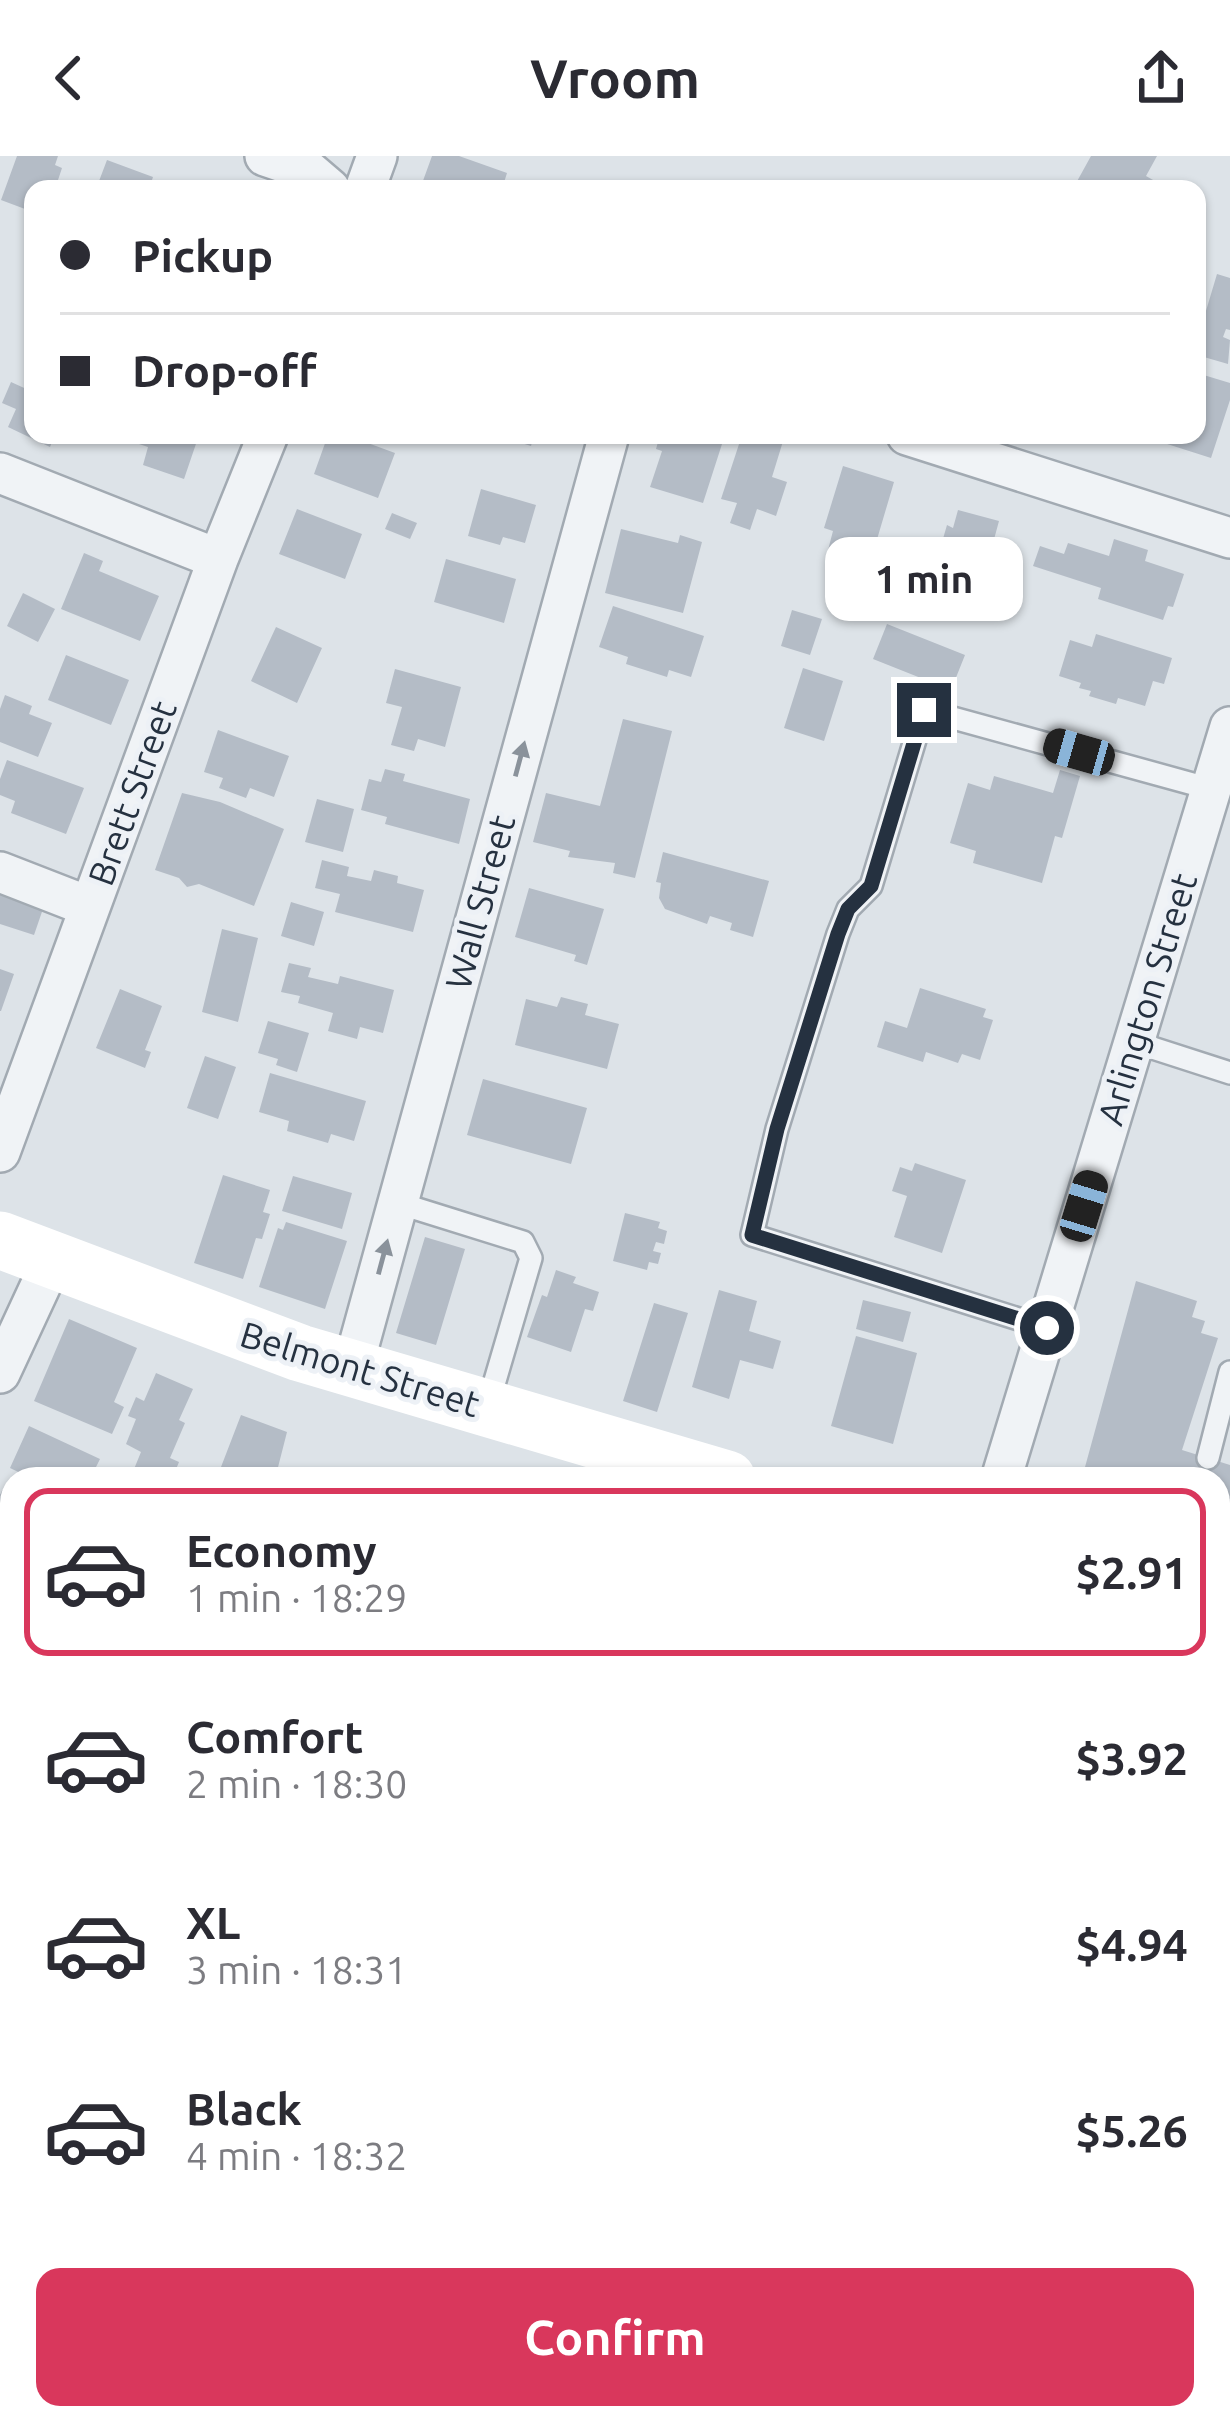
<!DOCTYPE html>
<meta charset="utf-8">
<style>
:root{--surface:#fff;--page:#f7f7f7;--text:#2b2b33;--muted:#7c7c81;--line:#e1e1e2;--accent:#d9375c}
body{margin:0;font-family:Ubuntu,sans-serif;background:var(--page);color:var(--text);height:100vh;display:flex;flex-direction:column;font-size:45px;white-space:nowrap}
*{box-sizing:border-box;margin:0}
p{font-size:39px;color:var(--muted)}
.icon{flex:none;width:66px;height:66px;fill:none;stroke:currentColor;stroke-width:2;stroke-linecap:round;stroke-linejoin:round}
.map{position:relative;flex:1;overflow:hidden}
.side{position:absolute;left:0px;top:1311px;width:1230px;height:963px;display:flex;flex-direction:column;background:var(--surface);border-radius:36px 36px 0 0;box-shadow:0 3px 9px #0004}
.side>*{flex:none}
.top-card{position:absolute;left:24px;top:24px;width:1182px;height:264px;border-radius:24px;box-shadow:0 3px 9px #0004;display:grid;align-content:center;height:264px;padding:0 36px;background:var(--surface)}
.end{position:absolute;width:54px;height:54px;margin:-27px;border:15px solid #253140;background:#fff;box-shadow:0 0 0 6px #fff}
.from{border-radius:50%}
.bubble{position:absolute;height:84px;border-radius:24px;background:var(--surface);box-shadow:0 3px 9px #0004;font-size:39px;font-weight:700;line-height:84px;text-align:center}
.car{position:absolute;width:36px;height:72px;margin:-36px -18px;border-radius:15px;box-shadow:0 0 9px 3px #0007;background:linear-gradient(#222 24%,#8ab4d8 0 40%,#222 0 76%,#8ab4d8 0 86%,#222 0)}
.top-card b{display:flex;align-items:center;gap:42px;height:114px;font-size:45px}
.top-card b+b{border-top:3px solid var(--line)}
.top-card i{width:30px;height:30px;background:var(--text)}
ul{padding:21px 0 0;list-style:none}
li{display:flex;align-items:center;gap:36px;height:168px;margin:0 24px 18px;padding:0 12px;border:6px solid transparent;border-radius:24px}
li div{flex:1}
li b{display:block;font-size:45px}
li em{font-style:normal;font-weight:700}
li.current{border-color:var(--accent)}
li>.icon{width:108px;height:108px;stroke-width:1.5}
.button{display:flex;gap:24px;margin-top:auto;padding:24px 36px}
.button a{flex:1;height:138px;border-radius:24px;background:var(--accent);color:#fff;font-size:48px;font-weight:700;line-height:138px;text-align:center}
header{display:flex;justify-content:space-between;align-items:center;height:156px;padding:0 36px;background:var(--surface);font-size:54px;font-weight:700}
.map>svg:first-child{display:block}
.building{fill:#b4bcc6}
.lines{fill:none;stroke-linecap:round;stroke-linejoin:round}
.service-casing{stroke:#a2aab2;stroke-width:26}
.minor-casing{stroke:#a2aab2;stroke-width:44}
.service{stroke:#f0f3f6;stroke-width:21}
.minor{stroke:#f0f3f6;stroke-width:39}
.secondary{stroke:#fff;stroke-width:57}
.oneway{fill:#8a929b}
.route{stroke:#253140;stroke-width:15}
.labels{text-anchor:middle;stroke-width:10;stroke-linejoin:round;paint-order:stroke}
.street-label{font-size:36px;fill:#253140;stroke:#edf1f6}
</style>
<header><svg class="icon" aria-label="back" viewBox="0 0 24 24"><path d="M15 5l-7 7 7 7"/></svg>Vroom<svg class="icon" aria-label="share" viewBox="0 0 24 24"><path d="M12 15V3M7 8l5-5 5 5M5 13v7h14v-7"/></svg></header>
<div class="map">
<svg width="1230" height="2272" viewBox="0 0 1230 2272">
<rect width="100%" height="100%" fill="#dde3e8"/>
<path class="building" d="M17 0H58L55 9 62 12 55 33H33V56L1 44Z
M432 0H459L507 17 502 33H420Z
M1091 0H1157L1146 20 1169 33H1081L1075 29Z
M107 4 153 21 149 33H96Z
M1217 118 1230 122V174L1226 173 1223 181 1230 184 1228 208 1197 199V185Z
M1197 217 1230 227V244L1211 302 1164 287 1167 279H1197Z
M11 226 33 236V279H55L50 291 8 271 16 253 2 247Z
M135 279H199L184 323 143 309 148 291 133 286Z
M328 279H346L395 297 378 342 314 318Z
M496 279H534L531 290Z
M660 279H715L713 286 722 288 703 347 650 331 662 295 656 293Z
M742 279 784 282 772 321 787 326 776 360 757 353 750 374 730 367 737 347 721 343Z
M843 310 894 326 870 407 828 394 833 375 824 372Z
M481 333 536 349 525 387 503 381 500 389 468 380Z
M297 353 362 378 345 423 279 398Z
M958 354 999 365 981 431 933 417 947 369 953 372Z
M392 357 417 367 410 383 385 373Z
M621 373 678 387 680 379 702 386 683 457 605 437Z
M1114 383 1148 394 1145 405 1184 418 1173 451 1168 450 1163 464 1098 443 1101 432 1033 410 1040 390 1064 398 1068 387 1109 400Z
M84 397 103 405 99 415 159 440 140 485 61 453Z
M446 403 516 423 504 467 434 446Z
M23 437 55 453 38 486 7 470Z
M613 450 704 480 691 521 669 514 667 521 626 508 628 501 599 491Z
M792 454 822 463 810 499 781 490Z
M887 468 965 499 951 534 873 503Z
M276 471 322 492 297 547 251 525Z
M1096 478 1172 502 1164 528 1153 525 1145 550 1118 542 1116 548 1089 540 1091 535 1079 532 1081 527 1059 520 1070 484 1092 491Z
M66 499 129 524 111 569 48 544Z
M803 512 843 525 824 585 784 572Z
M395 513 461 531 445 591 418 583 414 595 391 589 402 551 386 547Z
M5 539 32 550 29 558 52 567 38 601 0 586V553Z
M623 563 672 575 635 722 613 717 615 707 568 701 570 695 533 686 546 637 600 650Z
M218 574 289 600 274 641 250 632 246 642 219 632 223 622 204 616Z
M7 604 84 632 66 678 11 657 15 645 0 639V623Z
M385 613 405 618 403 625 470 643 459 688 385 668 387 661 361 654 369 623 381 626Z
M1060 614 1080 620 1062 682 1055 680 1042 727 973 707 976 695 950 687 968 627 990 634 994 620 1053 637Z
M182 637 220 646 284 673 254 750 199 728 187 731 179 722 155 714Z
M317 643 354 653 343 696 305 686Z
M663 696 769 725 753 781 730 774 732 767 710 760 707 768 665 753 659 742 661 727 656 726Z
M322 704 349 711 347 720 371 725 374 714 398 720 397 727 424 734 413 776 335 756 340 738 315 732Z
M0 724 45 747 34 779 0 768Z
M529 732 604 753 587 809 574 805 576 799 515 781Z
M291 746 324 756 314 790 281 780Z
M222 773 258 782 238 866 202 856Z
M289 807 311 812 308 821 338 828 340 820 394 834 383 877 360 871 357 883 328 875 333 857 298 847 300 840 281 836Z
M0 813 14 818 1 855H0Z
M920 832 986 853 983 861 993 864 980 904 962 898 958 907 926 896 923 906 877 891 885 865 907 872Z
M120 833 162 850 145 894 151 896 145 912 96 892Z
M561 841 588 848 585 859 619 868 607 913 515 889 526 843 557 851Z
M268 865 309 877 297 916 276 909 278 903 258 897Z
M205 900 236 911 218 963 187 952Z
M270 917 366 945 354 985 331 978 328 987 287 975 289 965 259 956Z
M483 923 587 952 571 1008 467 979Z
M915 1007 966 1024 942 1097 894 1081 907 1040 892 1035 900 1011 912 1015Z
M223 1019 270 1034 263 1056 270 1058 262 1083 256 1082 243 1123 194 1107Z
M293 1020 352 1037 342 1073 282 1055Z
M625 1057 660 1066 658 1072 667 1075 664 1088 656 1086 653 1095 661 1097 658 1108 649 1106 647 1114 613 1105Z
M286 1066 347 1085 325 1153 259 1131 278 1072 283 1074Z
M425 1081 465 1093 436 1189 396 1177Z
M556 1114 576 1121 573 1127 599 1136 593 1155 585 1153 571 1196 527 1181 542 1139 547 1141Z
M1136 1125 1197 1145 1192 1161 1205 1165 1201 1177 1218 1182 1182 1294 1230 1309V1343L1218 1340V1323L1082 1322Z
M719 1134 757 1145 749 1175 781 1185 773 1213 740 1204 729 1243 692 1231Z
M863 1144 911 1156 903 1186 856 1173Z
M654 1147 688 1157 657 1256 623 1245Z
M69 1163 137 1192 114 1246 124 1251 112 1278 34 1245Z
M856 1180 917 1197 893 1288 831 1270Z
M156 1217 193 1233 179 1264 185 1267 170 1302 179 1306 172 1323H144L132 1318 141 1296 126 1288 136 1263 128 1260 136 1241 144 1245Z
M241 1259 287 1276 275 1323H227L230 1314 221 1311Z
M29 1270 100 1303 94 1315 100 1318 98 1323H33L10 1312Z
M503 1312 538 1322V1323H500Z
M4 1331 12 1334V1384L0 1379V1339Z
M0 1475 7 1479 4 1486 12 1490V1502L0 1524Z
M1218 1642 1230 1650V1676L1223 1686 1230 1691V1779L1218 1770Z
M0 1644 12 1651V1689L0 1710Z
M0 1874 12 1881V1948L8 1945 0 1959Z
M12 2057V2095L0 2089V2079Z
M1218 2126 1230 2133V2184L1223 2190 1218 2186Z
M77 2262H128L143 2272H87Z
M327 2262H381L397 2272H320Z
M584 2262H632L627 2272H591L582 2267Z
M739 2262H785L803 2272H734Z
M1142 2262H1206L1199 2272H1136Z"/>
<g class="lines">
<g class="service-casing">
<path id="service" d="M1134 886 1230 917
M398 1047 523 1086 531 1102 487 1252
M1047 1172 752 1079 777 973 838 778 848 753 871 730 924 554 1211 633
M1208 1302 1230 1216
M644 2272 649 2262"/>
</g>
<g class="minor-casing">
<path id="minor" d="M265 0 309 15 330 33
M365 33 377 0
M907 279 1230 382
M0 317 218 403
M0 716 90 751
M0 996 218 403 268 279
M352 1214 609 279
M0 1217 52 1105
M1001 1323 1230 571
M0 1814 12 1820
M1218 1950 1230 1930
M872 2262 891 2272
M249 2272 255 2262
M1025 2272 1031 2262"/>
</g>
<use href="#service" class="service"/>
<use href="#minor" class="minor"/>
<path class="secondary" d="M0 1084 300 1197 727 1323
M1218 1476 1230 1480"/>
</g>
<defs><path id="oneway-solid" d="M-6-.8H1V-3.2L6.5 0L1 3.2V.8H-6Z" transform="scale(3)"/></defs>
<g class="oneway">
<use href="#oneway-solid" transform="translate(520 603) rotate(-75)"/>
<use href="#oneway-solid" transform="translate(383 1101) rotate(-75)"/>
</g>
<g class="lines">
<path class="route" d="M924 554 871 730 848 753 838 778 777 973 752 1079 1047 1172"/>
</g>
<g class="labels">
<g class="street-label">
<text transform="translate(132 637) rotate(-70)" y="13">Brett Street</text>
<text transform="translate(480 746) rotate(-75)" y="13">Wall Street</text>
<text transform="translate(1147 843) rotate(-73)" y="13">Arlington Street</text>
<text transform="translate(360 1213) rotate(17)" y="13">Belmont Street</text>
</g>
</g>
</svg>
<i class="end from" style="left:1047px;top:1172px"></i>
<i class="end" style="left:924px;top:554px"></i>
<div class="bubble" style="left:825px;top:381px;width:198px">1 min</div>
<i class="car" style="left:1079px;top:596px;rotate:286deg"></i>
<i class="car" style="left:1084px;top:1050px;rotate:17deg"></i>
<div class="top-card">
<b><i class="from"></i>Pickup</b>
<b><i></i>Drop-off</b>
</div>
<section class="side">
<ul>
<li class="current"><svg class="icon" aria-label="car" viewBox="0 0 24 24"><path d="M5 17H2v-5l4-1 3-4h7l3 4 3 1v5h-3M9 17h6M6 11h13"/><circle cx="7" cy="17" r="2"/><circle cx="17" cy="17" r="2"/></svg><div><b>Economy</b><p>1 min · 18:29</p></div><em>$2.91</em></li>
<li><svg class="icon" aria-label="car" viewBox="0 0 24 24"><path d="M5 17H2v-5l4-1 3-4h7l3 4 3 1v5h-3M9 17h6M6 11h13"/><circle cx="7" cy="17" r="2"/><circle cx="17" cy="17" r="2"/></svg><div><b>Comfort</b><p>2 min · 18:30</p></div><em>$3.92</em></li>
<li><svg class="icon" aria-label="car" viewBox="0 0 24 24"><path d="M5 17H2v-5l4-1 3-4h7l3 4 3 1v5h-3M9 17h6M6 11h13"/><circle cx="7" cy="17" r="2"/><circle cx="17" cy="17" r="2"/></svg><div><b>XL</b><p>3 min · 18:31</p></div><em>$4.94</em></li>
<li><svg class="icon" aria-label="car" viewBox="0 0 24 24"><path d="M5 17H2v-5l4-1 3-4h7l3 4 3 1v5h-3M9 17h6M6 11h13"/><circle cx="7" cy="17" r="2"/><circle cx="17" cy="17" r="2"/></svg><div><b>Black</b><p>4 min · 18:32</p></div><em>$5.26</em></li>
</ul>
<div class="button"><a>Confirm</a></div>
</section>
</div>
